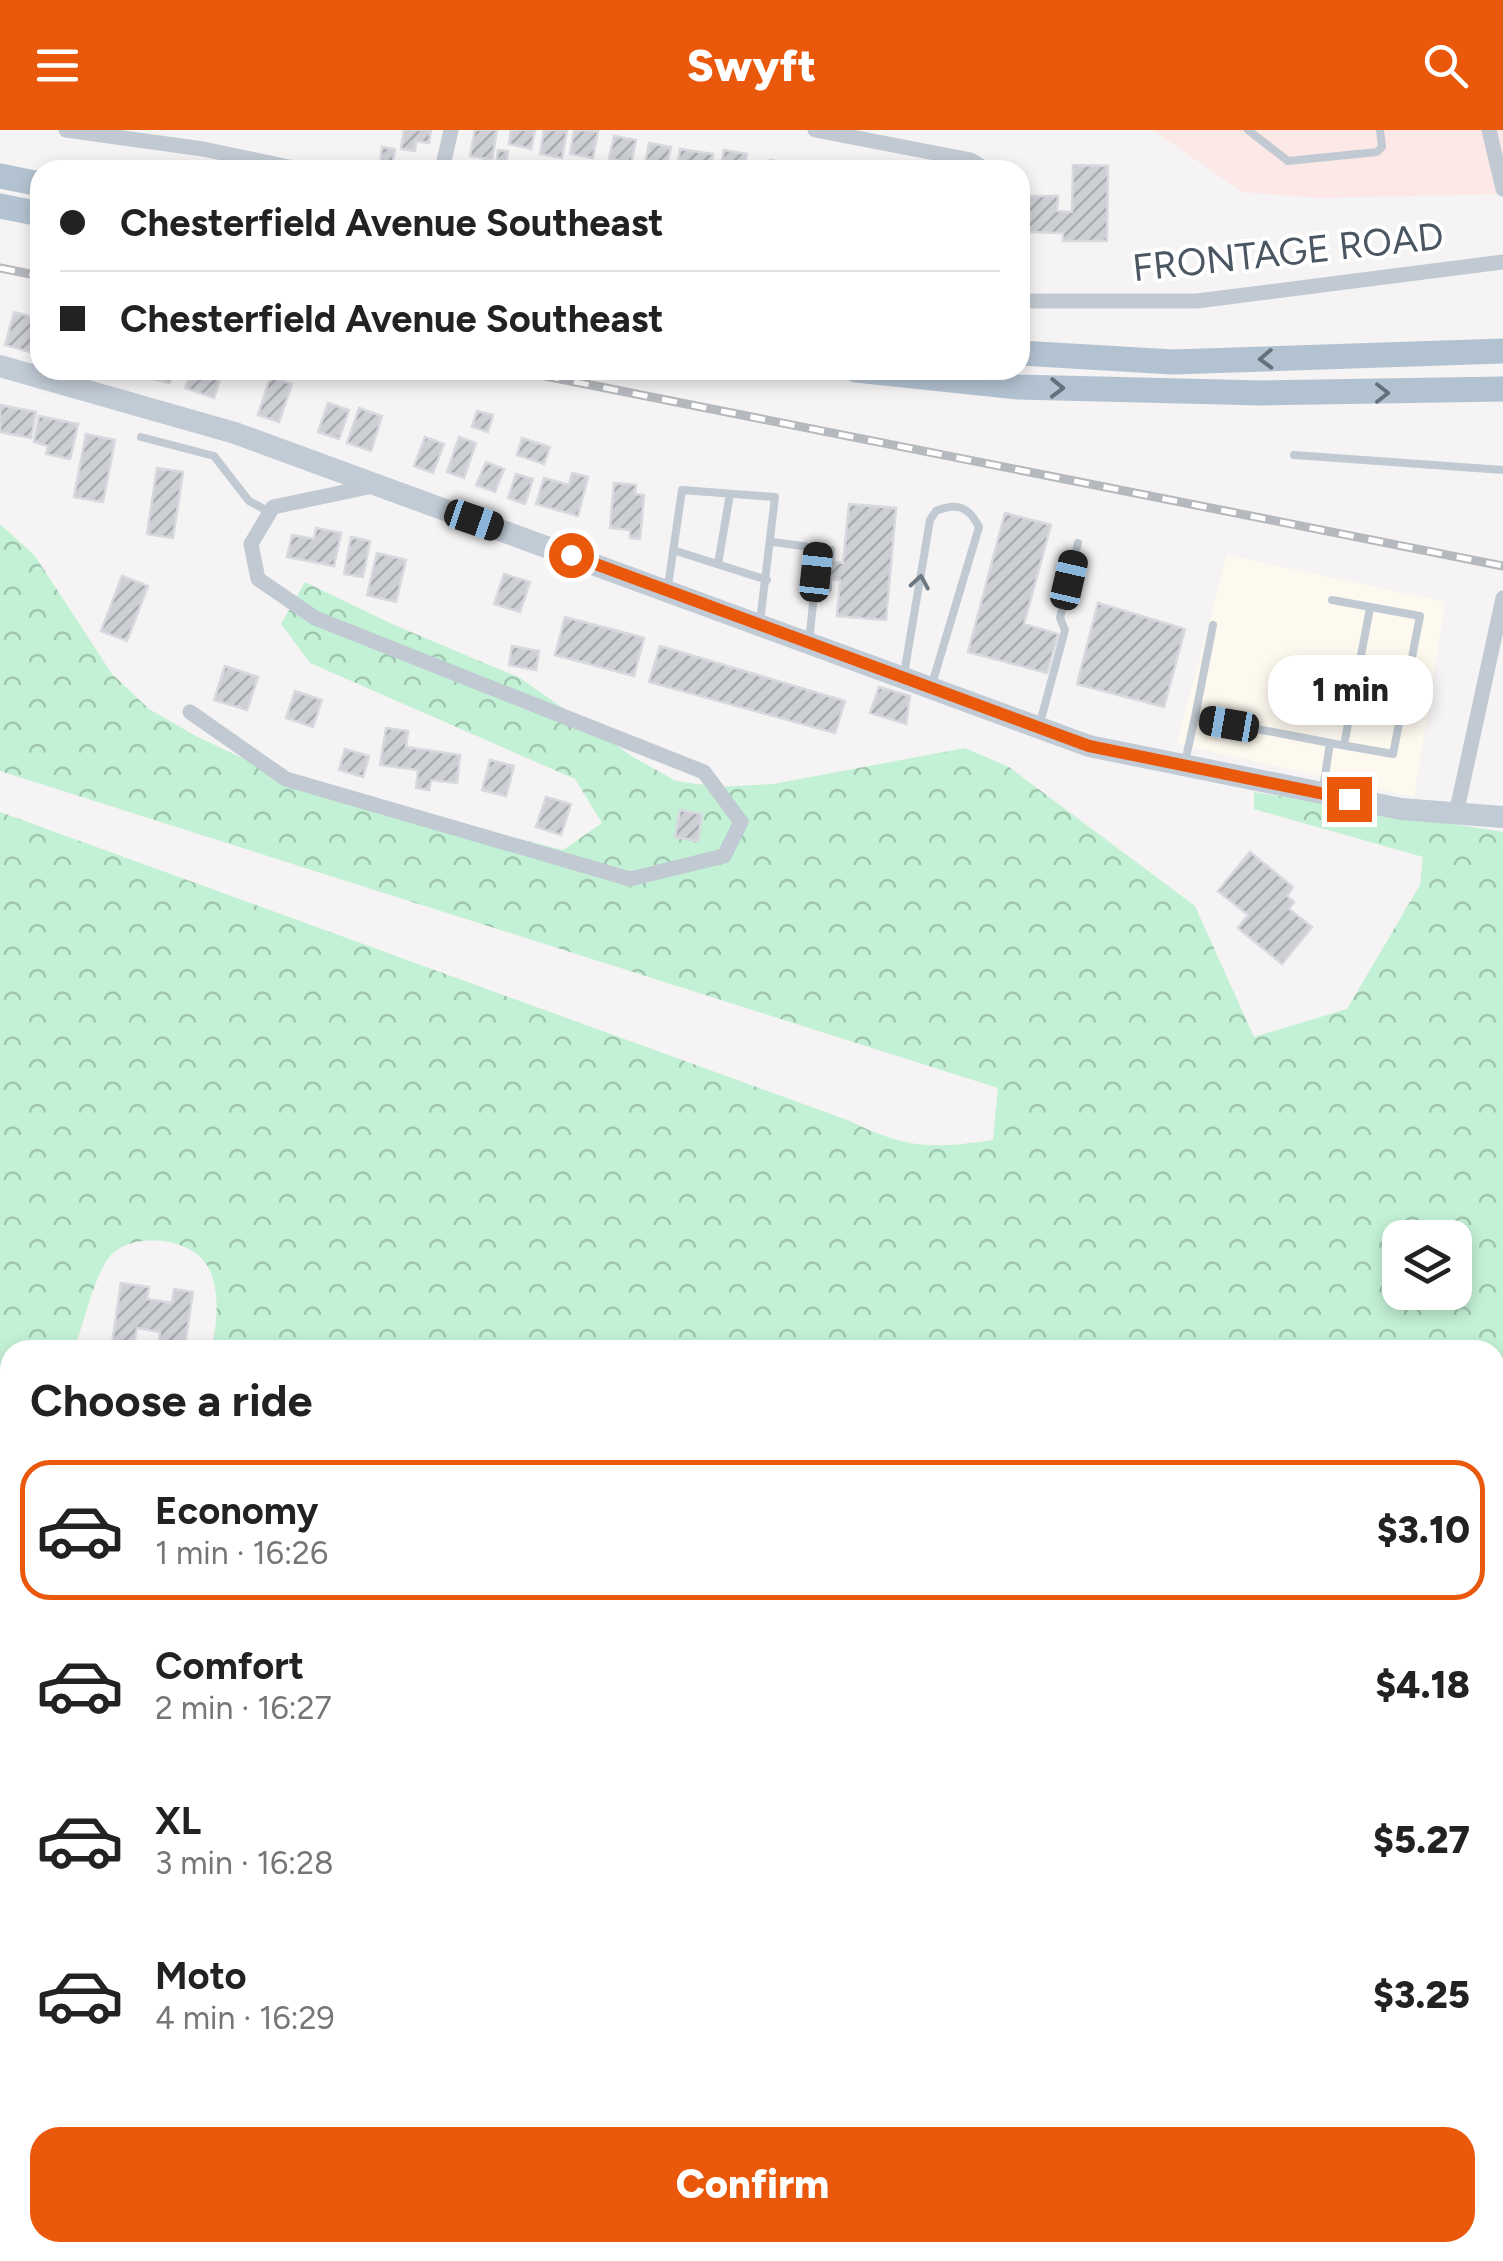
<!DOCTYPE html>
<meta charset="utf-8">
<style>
:root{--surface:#fff;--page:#f6f6f6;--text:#222;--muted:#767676;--line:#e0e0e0;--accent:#ea580c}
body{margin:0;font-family:Figtree,sans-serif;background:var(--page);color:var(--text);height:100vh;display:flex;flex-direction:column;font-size:38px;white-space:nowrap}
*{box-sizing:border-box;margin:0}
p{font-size:32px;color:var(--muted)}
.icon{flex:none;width:55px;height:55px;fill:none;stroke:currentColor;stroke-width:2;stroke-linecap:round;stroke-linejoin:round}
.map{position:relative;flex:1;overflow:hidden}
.panel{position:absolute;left:0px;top:1210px;width:1505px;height:922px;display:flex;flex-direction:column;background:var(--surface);border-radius:30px 30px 0 0;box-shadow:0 5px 15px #0003}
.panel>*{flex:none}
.hud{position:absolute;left:30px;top:30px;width:1000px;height:220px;border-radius:30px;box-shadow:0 5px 15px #0003;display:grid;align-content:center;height:220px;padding:0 30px;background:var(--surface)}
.controls{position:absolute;left:1382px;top:1090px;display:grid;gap:20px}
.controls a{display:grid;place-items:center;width:90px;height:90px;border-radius:20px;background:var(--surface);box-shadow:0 5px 15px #0003;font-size:50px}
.end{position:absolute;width:45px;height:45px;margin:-22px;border:12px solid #ea580c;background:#fff;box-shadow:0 0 0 5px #fff}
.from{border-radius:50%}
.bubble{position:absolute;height:70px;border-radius:30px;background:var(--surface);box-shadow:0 5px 15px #0003;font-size:32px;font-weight:800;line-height:70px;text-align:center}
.car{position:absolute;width:30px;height:60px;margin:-30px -15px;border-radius:12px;box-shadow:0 0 8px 2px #0007;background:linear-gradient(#222 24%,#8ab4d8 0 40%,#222 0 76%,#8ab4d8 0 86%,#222 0)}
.hud b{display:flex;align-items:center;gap:35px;height:95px;font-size:38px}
.hud b+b{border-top:2px solid var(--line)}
.hud i{width:25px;height:25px;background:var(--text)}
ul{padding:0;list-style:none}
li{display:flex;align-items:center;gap:30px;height:140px;margin:0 20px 15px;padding:0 10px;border:5px solid transparent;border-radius:30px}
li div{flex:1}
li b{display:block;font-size:38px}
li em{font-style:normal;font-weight:800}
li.selected{border-color:var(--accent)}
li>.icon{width:90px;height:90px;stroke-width:1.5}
h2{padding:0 30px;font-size:45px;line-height:120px}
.primary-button{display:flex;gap:20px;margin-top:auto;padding:20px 30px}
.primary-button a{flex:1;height:115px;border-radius:30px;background:var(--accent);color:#fff;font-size:40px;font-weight:800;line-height:115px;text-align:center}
header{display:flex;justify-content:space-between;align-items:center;height:130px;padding:0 30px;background:var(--accent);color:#fff;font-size:45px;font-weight:800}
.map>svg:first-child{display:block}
.commercial{fill:#fdf9ef}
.medical{fill:#fce8e6}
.forest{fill:url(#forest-crowns);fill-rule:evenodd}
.building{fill:url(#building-hatch);stroke:#d7d9de;stroke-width:2.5}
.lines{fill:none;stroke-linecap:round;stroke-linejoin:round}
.lane{stroke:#c1cad2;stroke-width:8}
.street{stroke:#c1cad2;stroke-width:15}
.secondary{stroke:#c1cbd6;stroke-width:22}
.primary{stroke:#b3c2d1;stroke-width:25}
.rail-casing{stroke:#b5b8bd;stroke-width:9}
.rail{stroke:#fff;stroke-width:5;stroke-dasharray:15;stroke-linecap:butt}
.oneway{stroke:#64717d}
.oneway2{stroke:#6e7983}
.route{stroke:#ea580c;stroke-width:12}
.labels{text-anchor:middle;stroke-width:8;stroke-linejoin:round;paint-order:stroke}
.street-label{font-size:38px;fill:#4a5661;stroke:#fff}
</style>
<header><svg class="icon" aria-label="menu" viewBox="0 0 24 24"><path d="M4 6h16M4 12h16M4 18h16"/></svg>Swyft<svg class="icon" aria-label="search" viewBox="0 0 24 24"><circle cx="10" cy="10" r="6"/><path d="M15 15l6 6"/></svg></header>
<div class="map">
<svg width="1503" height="2131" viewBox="0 0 1503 2131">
<defs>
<pattern id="forest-crowns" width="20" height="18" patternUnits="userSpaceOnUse" patternTransform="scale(2.5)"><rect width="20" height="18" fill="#c3f1d5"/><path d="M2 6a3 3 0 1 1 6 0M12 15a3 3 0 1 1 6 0" fill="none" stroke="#a0c6b0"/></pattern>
<pattern id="building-hatch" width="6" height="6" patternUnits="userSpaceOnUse" patternTransform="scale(2.5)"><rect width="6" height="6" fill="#cdcfd5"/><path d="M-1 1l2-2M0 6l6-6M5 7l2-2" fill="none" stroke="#a8abb0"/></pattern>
</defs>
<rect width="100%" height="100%" fill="#f5f3f3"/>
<path class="commercial" d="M1227 425 1445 472 1414 667 1177 614Z"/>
<path class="medical" d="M1152 0H1503V64L1318 68 1243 62Z"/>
<path class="forest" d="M0 394 35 426 112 544 149 579 194 605 282 647 563 720 602 693 575 649 310 533 281 494 305 452 392 494 520 548 633 627 676 651 720 657 773 654 965 618 1009 637 1195 776 1254 907 1347 879 1420 755 1423 727 1254 679V662L1503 702V1494L1495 1502V1220H211C217 1195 220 1168 211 1143 198 1107 135 1100 111 1125 95 1142 83 1196 74 1220H10V1349H0V682L850 991C907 1019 931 1019 993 1010L998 958 0 641ZM1400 1108H1455V1162H1400Z
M10 1586V1758L0 1763V1593Z
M1495 1636 1503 1641V1736L1495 1734Z
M1503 2025V2131H1352L1351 2123 1495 2122V2030Z
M695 2122 825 2123 840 2131H685Z
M532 2123 535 2131H206L205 2123Z"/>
<path class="building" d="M404 0H431L429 13 416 11 415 21 401 19Z
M475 0H497L492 30 470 26Z
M511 0H535L531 19 509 14Z
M544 0H567L562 28 540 24Z
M574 0 598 1 593 28 570 24Z
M614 6 636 10 630 40H615L617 30 609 29Z
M649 13 671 17 666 40H644Z
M382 17 395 19 392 37 380 35Z
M680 19 713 24 710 40H677Z
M498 20 508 21 506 37 496 36Z
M724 20 747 24 744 40H720Z
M770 30 792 34 791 40H769Z
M1073 35 1108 36 1107 111H1063V103L1028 102 1029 66H1058L1057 81 1072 82Z
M14 182 40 189V225L5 215Z
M146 240H173L170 253 145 247Z
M192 240 222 243 214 268 185 258Z
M270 247 292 254 279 292 258 285Z
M328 273 349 280 339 309 318 302Z
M0 275 36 282 31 308 0 302Z
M359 278 382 286 371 321 347 313Z
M477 281 493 285 488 302 472 297Z
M39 286 78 294 70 329 46 324 48 316 34 312Z
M86 304 115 310 103 372 74 367Z
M425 307 444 314 433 343 414 336Z
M459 307 476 313 464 348 447 342Z
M522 308 550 317 544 334 517 325Z
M486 332 504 339 495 362 476 355Z
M157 338 183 342 173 408 147 404Z
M572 343 588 347 578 386 536 374 544 348 569 355Z
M516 344 533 349 525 374 508 368Z
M614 353 636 355 635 364 644 365 640 409 630 408V400L610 398Z
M849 374 896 378 886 490 837 486 840 450 821 449 822 431 843 433Z
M1005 383 1051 395 1024 494 1058 504 1047 543 968 522Z
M316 398 341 403 334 436 287 427 292 405 314 409Z
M351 407 370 411 363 447 344 444Z
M377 423 406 430 396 472 367 465Z
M504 444 530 452 520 482 494 474Z
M122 446 148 456 127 511 101 501Z
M1098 473 1185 499 1164 577 1077 554Z
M565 487 644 508 634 546 555 525Z
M512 516 539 521 536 540 509 535Z
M660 516 845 571 835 603 649 552Z
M225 536 258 547 247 580 214 570Z
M879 557 910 566 906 594 870 583Z
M295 561 322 570 313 597 286 588Z
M386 598 408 601 406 617 460 625 457 653 431 650 429 660 416 658 418 640 380 635Z
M345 619 369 626 363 647 339 640Z
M490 630 514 636 506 666 482 660Z
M546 667 571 674 561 705 536 697Z
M680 680 702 684 698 711 675 707Z
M1250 722 1293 757 1287 766 1294 772 1289 779 1312 797 1282 834 1238 798 1248 785 1218 761Z
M121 1153 149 1157 147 1169 172 1173 174 1159 193 1162 185 1215 159 1211 160 1202 137 1198 133 1220H111Z
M129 2122H174L176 2131H132Z
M552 2122H586L579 2131H563Z"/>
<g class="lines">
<path class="lane" d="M1248 0 1288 31 1377 22 1382 17 1380 0
M141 307 214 326 249 371 270 382
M1294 325 1503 340
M773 412 831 420 830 432
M673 420 767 450
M718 434 730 364
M668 456 682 360 775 367 760 492
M814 468 828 459V449
M809 512 819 417
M904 544 930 390 936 381C957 372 969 377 979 397L932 554
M1195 587 1213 495
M1040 593 1065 500 1060 488 1078 413
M1330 613 1393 624 1420 486 1332 470
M1344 615 1370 478
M1185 632 1195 587 1330 613 1323 659"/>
<path class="street" d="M66 0 203 19 303 40
M815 0 971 30 987 40
M1489 0 1503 59
M442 40 451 0
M1020 171H1197L1503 132
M190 582 286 649 630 749 724 726 741 692 704 642 315 488 258 449 251 414 273 377 373 356
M1456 684 1503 468
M0 1429 10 1427
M0 1902 10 1901
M1495 1953 1503 1936
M26 2131 28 2122
M648 2131 655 2122"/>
<path class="secondary" d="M0 236 235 303 1089 616 1401 679 1503 687"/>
<path class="primary" d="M0 46 40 54
M0 76 40 84
M1020 223 1173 232 1503 221
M856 240 1018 257 1262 263 1503 259"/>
<g class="rail-casing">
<path id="rail" d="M0 138 40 146
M515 240 1503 436"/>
</g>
<use href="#rail" class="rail"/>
</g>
<defs><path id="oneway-chevron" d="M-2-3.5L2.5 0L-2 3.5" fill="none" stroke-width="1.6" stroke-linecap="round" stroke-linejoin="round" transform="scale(2.5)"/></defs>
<g class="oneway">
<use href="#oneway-chevron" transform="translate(1266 229) rotate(178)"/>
<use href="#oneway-chevron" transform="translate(1057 258) rotate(1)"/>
<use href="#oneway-chevron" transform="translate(1382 263)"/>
</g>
<use class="oneway2" href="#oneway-chevron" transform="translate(920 452) rotate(-80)"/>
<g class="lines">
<path class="route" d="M571 425 1089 616 1349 669"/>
</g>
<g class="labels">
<g class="street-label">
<text transform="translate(1288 122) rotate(-6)" y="13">FRONTAGE ROAD</text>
</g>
</g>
</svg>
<div class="controls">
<a><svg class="icon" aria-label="layers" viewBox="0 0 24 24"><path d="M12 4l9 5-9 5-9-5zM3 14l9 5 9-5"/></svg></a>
</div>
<i class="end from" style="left:571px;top:425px"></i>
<i class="end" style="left:1349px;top:669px"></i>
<div class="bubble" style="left:1268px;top:525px;width:165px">1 min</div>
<i class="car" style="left:474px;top:390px;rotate:109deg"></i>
<i class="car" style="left:816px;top:442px;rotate:6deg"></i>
<i class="car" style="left:1069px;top:450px;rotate:13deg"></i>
<i class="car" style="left:1229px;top:594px;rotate:280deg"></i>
<div class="hud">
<b><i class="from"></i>Chesterfield Avenue Southeast</b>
<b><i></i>Chesterfield Avenue Southeast</b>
</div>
<section class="panel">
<h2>Choose a ride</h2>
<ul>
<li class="selected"><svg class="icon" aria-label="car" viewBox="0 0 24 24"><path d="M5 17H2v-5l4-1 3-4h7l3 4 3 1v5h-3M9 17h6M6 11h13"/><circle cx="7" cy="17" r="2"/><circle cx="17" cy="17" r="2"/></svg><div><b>Economy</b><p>1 min · 16:26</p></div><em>$3.10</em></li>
<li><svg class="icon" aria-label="car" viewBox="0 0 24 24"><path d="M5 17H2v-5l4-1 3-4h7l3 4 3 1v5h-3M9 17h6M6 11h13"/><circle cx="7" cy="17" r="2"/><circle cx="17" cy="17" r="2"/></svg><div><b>Comfort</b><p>2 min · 16:27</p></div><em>$4.18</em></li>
<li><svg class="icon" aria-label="car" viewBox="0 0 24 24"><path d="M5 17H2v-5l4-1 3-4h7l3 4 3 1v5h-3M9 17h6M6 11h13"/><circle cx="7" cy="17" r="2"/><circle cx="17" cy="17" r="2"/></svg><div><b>XL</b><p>3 min · 16:28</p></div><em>$5.27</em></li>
<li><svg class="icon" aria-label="car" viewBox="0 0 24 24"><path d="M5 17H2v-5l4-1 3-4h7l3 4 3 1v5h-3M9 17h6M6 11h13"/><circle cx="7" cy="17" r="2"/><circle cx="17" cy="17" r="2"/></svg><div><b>Moto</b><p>4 min · 16:29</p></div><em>$3.25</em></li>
</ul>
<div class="primary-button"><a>Confirm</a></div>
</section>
</div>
